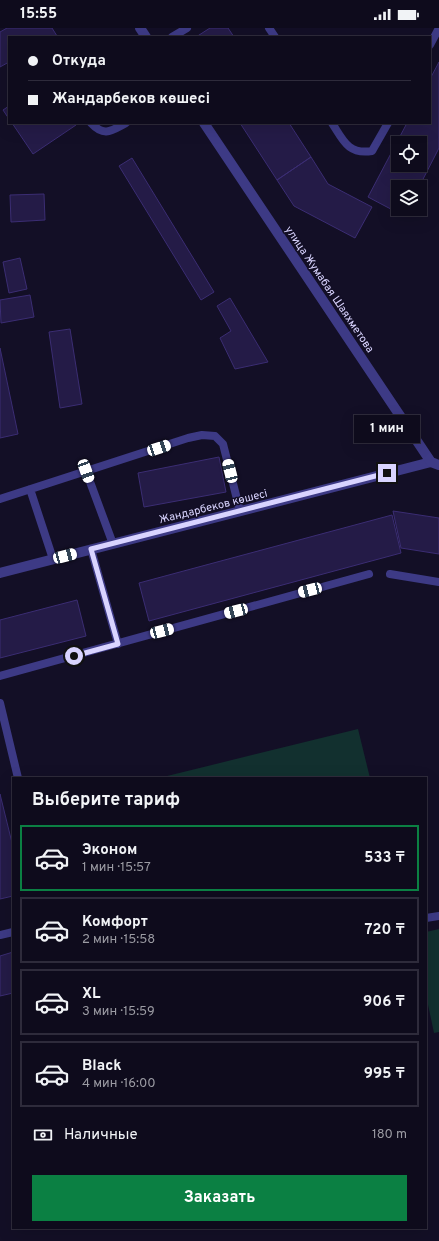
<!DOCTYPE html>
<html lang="ru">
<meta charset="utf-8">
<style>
:root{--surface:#0e0b1c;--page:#171425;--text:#f1f3f6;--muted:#9b9ba3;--line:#2e2b3b;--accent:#0b8043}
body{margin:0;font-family:Overpass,sans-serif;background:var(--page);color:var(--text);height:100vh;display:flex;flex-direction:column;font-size:15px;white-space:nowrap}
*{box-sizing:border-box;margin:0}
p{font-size:13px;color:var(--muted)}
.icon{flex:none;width:22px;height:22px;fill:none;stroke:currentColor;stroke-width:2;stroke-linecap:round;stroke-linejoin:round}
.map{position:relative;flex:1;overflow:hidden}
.side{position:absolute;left:12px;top:749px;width:415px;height:452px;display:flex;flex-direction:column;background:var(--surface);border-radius:0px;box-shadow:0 4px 16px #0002,0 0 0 1px var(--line)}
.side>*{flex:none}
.guide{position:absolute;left:8px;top:8px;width:423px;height:88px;border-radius:0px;box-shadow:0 4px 16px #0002,0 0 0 1px var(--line);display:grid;align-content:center;height:88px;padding:0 20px;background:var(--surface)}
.tools{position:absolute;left:391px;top:108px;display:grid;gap:8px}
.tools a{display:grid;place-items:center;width:36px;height:36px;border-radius:0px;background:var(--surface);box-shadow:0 4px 16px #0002,0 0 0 1px var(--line);font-size:20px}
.end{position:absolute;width:18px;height:18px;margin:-9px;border:5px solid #d9d4ff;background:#111;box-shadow:0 0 0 2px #111}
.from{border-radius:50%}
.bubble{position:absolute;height:28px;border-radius:0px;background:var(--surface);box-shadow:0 4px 16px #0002,0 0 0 1px var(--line);font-size:13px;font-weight:700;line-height:28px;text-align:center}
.car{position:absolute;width:12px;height:24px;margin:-12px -6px;border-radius:5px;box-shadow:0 0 3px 1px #0007;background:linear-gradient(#fff 24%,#345 0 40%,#fff 0 76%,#345 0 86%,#fff 0)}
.guide b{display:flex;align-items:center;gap:14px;height:38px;font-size:15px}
.guide b+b{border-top:1px solid var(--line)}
.guide i{width:10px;height:10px;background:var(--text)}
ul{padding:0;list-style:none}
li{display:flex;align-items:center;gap:12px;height:66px;margin:0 8px 6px;padding:0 12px;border:2px solid var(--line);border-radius:0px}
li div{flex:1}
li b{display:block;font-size:15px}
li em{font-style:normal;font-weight:700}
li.on{border-color:var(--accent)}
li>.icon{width:36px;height:36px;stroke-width:1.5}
h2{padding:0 20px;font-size:18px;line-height:48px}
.pay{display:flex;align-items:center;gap:10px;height:44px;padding:0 20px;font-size:15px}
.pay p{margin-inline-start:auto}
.cta{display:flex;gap:8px;margin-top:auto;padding:8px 20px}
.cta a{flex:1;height:46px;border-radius:0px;background:var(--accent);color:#fff;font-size:16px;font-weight:700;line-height:46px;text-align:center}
.status{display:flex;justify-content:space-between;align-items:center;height:28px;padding:0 20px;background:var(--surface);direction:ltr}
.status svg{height:11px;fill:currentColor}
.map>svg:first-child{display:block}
.pitch{fill:#12302f}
.building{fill:#241b47;stroke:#3b2d73;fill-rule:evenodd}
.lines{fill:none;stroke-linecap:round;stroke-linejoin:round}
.service{stroke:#3d3a85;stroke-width:8}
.minor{stroke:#3d3a85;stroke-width:10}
.tertiary{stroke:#3d3a85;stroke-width:10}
.route{stroke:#d9d4ff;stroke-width:5}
.labels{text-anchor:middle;stroke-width:3;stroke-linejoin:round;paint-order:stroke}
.street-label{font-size:11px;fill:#d9d4ff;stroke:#130f26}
</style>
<div class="status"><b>15:55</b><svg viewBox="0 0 49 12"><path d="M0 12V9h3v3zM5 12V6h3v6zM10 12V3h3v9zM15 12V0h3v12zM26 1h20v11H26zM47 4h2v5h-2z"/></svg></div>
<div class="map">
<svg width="439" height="1213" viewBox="0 0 439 1213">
<rect width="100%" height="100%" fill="#130f26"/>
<path class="pitch" d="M358 701 370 750H159Z
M439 901V1004L434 1005 426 967V904Z"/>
<path class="building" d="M7 0H52L57 8 55 9H9V34L0 39V4Z
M210 0H228L234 9H196Z
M439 34V120L419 159H398V181H407L404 188 368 169 407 95H430V51ZM398 115H420V137H398Z
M9 78V91L3 82Z
M12 95H75L76 97 33 126Z
M240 95H289L311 129 277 152Z
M311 129 328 156 372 179 355 210 294 178 277 152Z
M132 130 214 264 201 272 119 138Z
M44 166 45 192 11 194 10 167Z
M20 230 27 261 9 265 3 234Z
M30 267 34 289 1 295 0 272Z
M230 270 268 334 235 341 220 310 231 303 217 278Z
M70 301 82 376 60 380 49 304Z
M0 320 18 406 0 410Z
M219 429 226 464 144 479 138 445Z
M393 483 439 490V526L401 520Z
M392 487 401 525 149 593 139 555Z
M77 572 86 608 0 630V592Z
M0 766 13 819V868L0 871Z
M13 924V965L0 968V928Z"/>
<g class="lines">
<path class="service" d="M269 0 275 9
M172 9 187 0
M430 17 439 0
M91 95C104 109 111 103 126 95
M332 95C343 112 348 127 372 123L388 95
M86 443 113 516
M30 461 53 531
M0 471 188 410 202 407 215 408 223 416 240 483
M91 521 118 616
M390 546 439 554
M0 648 369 546
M0 675 18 750
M426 890 439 888
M0 907 13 904"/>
<path class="minor" d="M0 545 431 434"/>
<path class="tertiary" d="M140 0 146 9
M204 95 431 434 439 437"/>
</g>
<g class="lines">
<path class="route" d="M74 628 118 616 91 521 387 445"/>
</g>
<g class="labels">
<g class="street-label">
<text transform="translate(330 261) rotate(56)" y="4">улица Жумабая Шаяхметова</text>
<text transform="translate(213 478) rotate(-14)" y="4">Жандарбеков көшесі</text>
</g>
</g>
</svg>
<div class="tools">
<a><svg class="icon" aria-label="locate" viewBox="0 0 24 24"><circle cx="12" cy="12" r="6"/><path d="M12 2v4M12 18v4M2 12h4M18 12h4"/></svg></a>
<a><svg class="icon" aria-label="layers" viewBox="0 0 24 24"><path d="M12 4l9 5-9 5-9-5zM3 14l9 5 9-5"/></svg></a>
</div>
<i class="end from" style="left:74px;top:628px"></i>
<i class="end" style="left:387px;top:445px"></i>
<div class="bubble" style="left:354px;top:387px;width:66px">1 мин</div>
<i class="car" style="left:159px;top:420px;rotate:72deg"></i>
<i class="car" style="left:86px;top:443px;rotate:160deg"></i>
<i class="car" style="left:230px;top:443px;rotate:346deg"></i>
<i class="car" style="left:65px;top:528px;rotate:75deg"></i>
<i class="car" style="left:310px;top:562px;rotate:255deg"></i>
<i class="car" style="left:236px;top:583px;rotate:255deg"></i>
<i class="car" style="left:162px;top:603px;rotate:75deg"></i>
<div class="guide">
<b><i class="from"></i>Откуда</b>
<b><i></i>Жандарбеков көшесі</b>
</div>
<section class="side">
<h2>Выберите тариф</h2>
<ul>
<li class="on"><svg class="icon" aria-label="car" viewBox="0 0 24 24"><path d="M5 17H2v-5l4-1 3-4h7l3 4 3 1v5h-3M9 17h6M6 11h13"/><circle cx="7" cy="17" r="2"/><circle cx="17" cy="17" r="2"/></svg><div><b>Эконом</b><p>1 мин · 15:57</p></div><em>533 ₸</em></li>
<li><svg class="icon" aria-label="car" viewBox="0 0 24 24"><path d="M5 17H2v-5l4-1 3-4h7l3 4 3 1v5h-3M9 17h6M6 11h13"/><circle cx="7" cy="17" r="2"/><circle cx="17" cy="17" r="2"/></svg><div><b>Комфорт</b><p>2 мин · 15:58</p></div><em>720 ₸</em></li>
<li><svg class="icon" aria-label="car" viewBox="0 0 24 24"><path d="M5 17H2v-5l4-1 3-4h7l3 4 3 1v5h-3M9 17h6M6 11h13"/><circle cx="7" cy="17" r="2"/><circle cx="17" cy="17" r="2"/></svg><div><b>XL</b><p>3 мин · 15:59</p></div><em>906 ₸</em></li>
<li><svg class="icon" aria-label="car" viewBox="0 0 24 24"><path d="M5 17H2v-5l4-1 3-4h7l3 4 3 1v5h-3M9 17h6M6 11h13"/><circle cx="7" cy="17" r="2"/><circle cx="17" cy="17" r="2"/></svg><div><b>Black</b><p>4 мин · 16:00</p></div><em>995 ₸</em></li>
</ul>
<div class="pay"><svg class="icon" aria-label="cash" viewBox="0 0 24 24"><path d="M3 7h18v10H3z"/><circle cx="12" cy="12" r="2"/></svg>Наличные<p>180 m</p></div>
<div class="cta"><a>Заказать</a></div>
</section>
</div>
